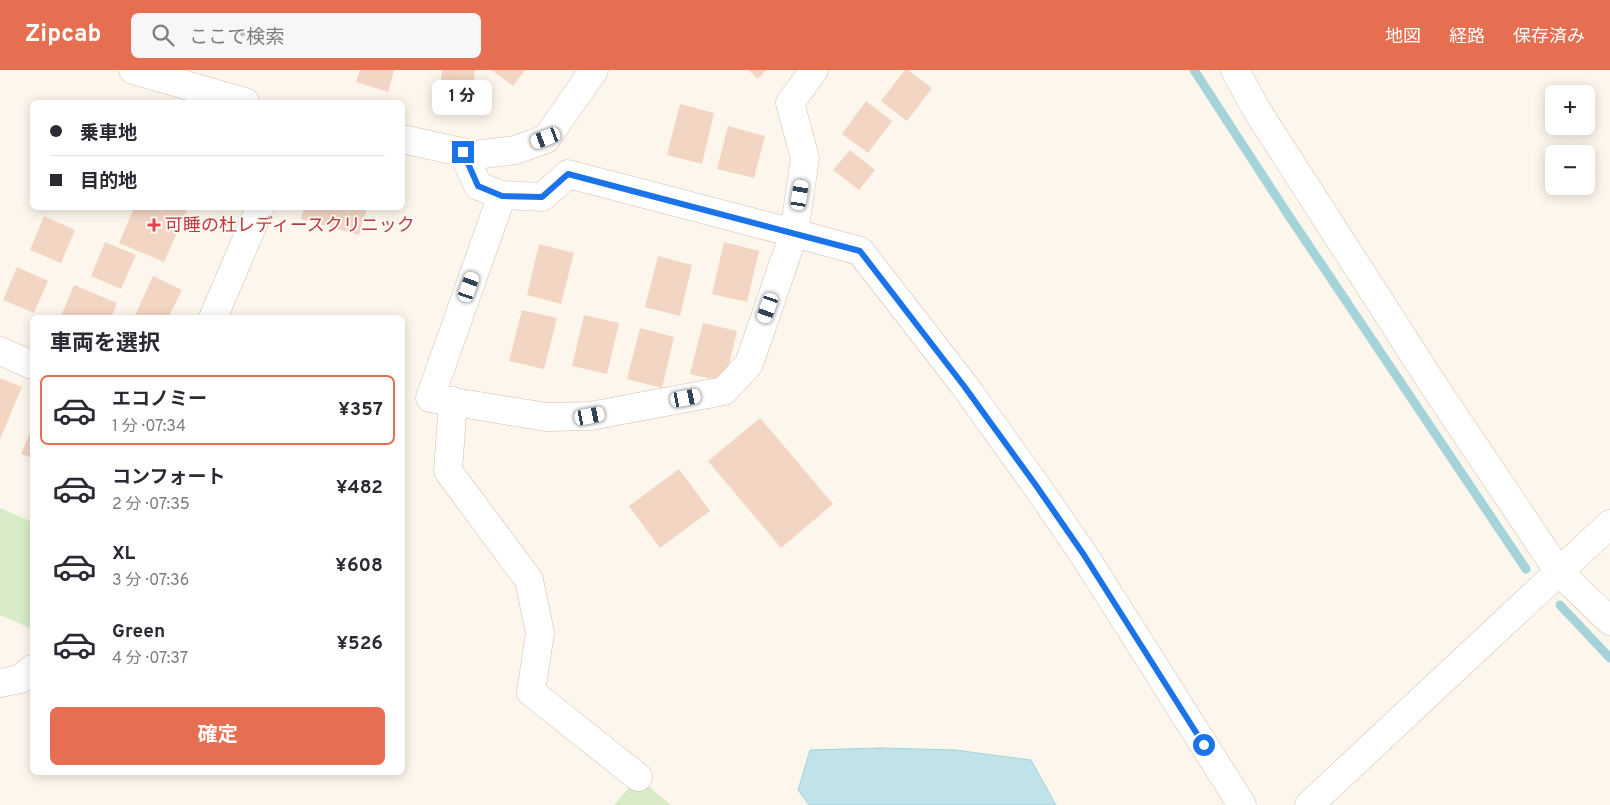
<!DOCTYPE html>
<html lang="ja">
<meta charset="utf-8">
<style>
:root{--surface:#fff;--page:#f7f7f7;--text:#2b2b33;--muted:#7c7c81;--line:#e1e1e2;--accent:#e76f51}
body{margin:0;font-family:Overpass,"Noto Sans JP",sans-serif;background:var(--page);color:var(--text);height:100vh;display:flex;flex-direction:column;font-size:19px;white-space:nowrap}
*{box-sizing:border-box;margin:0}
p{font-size:16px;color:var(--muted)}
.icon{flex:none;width:28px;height:28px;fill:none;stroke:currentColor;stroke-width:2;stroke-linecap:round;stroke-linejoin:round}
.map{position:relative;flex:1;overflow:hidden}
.side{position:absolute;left:30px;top:245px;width:375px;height:460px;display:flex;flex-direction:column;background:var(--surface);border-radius:8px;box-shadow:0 2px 12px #0003}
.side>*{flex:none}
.hud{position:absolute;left:30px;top:30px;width:375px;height:110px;border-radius:8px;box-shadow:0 2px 12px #0003;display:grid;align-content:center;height:110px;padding:0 20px;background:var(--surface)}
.fabs{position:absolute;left:1545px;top:15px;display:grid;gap:10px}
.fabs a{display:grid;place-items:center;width:50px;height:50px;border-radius:8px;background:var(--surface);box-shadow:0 2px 12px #0003;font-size:25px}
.end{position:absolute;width:22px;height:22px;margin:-11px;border:6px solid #1a73e8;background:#fff;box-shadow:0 0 0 2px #fff}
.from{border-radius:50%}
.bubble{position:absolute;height:35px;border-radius:8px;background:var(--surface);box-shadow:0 2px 12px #0003;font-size:16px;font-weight:700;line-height:35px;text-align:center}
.car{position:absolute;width:15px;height:30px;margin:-15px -8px;border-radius:6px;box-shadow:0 0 4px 1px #0007;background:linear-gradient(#fff 24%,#345 0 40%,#fff 0 76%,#345 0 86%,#fff 0)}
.hud b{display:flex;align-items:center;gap:18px;height:48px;font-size:19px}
.hud b+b{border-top:1px solid var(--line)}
.hud i{width:12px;height:12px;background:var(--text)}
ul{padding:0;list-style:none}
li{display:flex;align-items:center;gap:15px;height:70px;margin:0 10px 8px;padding:0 10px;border:2px solid transparent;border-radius:8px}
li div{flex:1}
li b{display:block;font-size:19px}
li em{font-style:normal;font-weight:700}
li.selected{border-color:var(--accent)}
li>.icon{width:45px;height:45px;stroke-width:1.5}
h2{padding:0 20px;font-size:22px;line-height:60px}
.primary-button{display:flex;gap:10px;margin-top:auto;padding:10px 20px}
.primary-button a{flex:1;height:58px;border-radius:8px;background:var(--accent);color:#fff;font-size:20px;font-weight:700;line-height:58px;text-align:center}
header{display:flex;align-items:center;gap:30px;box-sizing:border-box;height:70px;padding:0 25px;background:var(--accent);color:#fff}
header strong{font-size:24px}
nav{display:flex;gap:28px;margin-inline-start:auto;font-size:18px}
.search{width:350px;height:45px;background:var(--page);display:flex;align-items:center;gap:12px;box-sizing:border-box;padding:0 18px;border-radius:8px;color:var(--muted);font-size:19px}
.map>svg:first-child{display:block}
.green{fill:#d8ecc9}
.water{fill:#bfe3e8;stroke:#a5d3da}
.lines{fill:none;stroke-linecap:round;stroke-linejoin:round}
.stream{stroke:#a5d3da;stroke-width:9}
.building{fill:#f3d5c3}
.street-casing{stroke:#d1beb0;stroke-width:29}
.secondary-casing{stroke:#d6c0b0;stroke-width:29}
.street{stroke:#fff;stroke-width:28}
.secondary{stroke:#fff;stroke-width:28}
.route{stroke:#1a73e8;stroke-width:6}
.health-dot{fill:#e0444e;stroke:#fffaf3;stroke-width:2}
.labels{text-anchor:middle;stroke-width:4;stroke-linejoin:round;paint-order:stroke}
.health-label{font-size:18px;fill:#be3a42;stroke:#fffaf3;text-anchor:start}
</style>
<header>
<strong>Zipcab</strong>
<div class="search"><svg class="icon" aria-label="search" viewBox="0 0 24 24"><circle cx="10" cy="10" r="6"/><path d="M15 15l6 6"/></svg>ここで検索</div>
<nav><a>地図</a><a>経路</a><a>保存済み</a></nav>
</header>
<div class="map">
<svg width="1610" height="735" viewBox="0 0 1610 735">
<rect width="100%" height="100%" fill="#fdf6ec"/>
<path class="green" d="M0 438 32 452V559L0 545Z
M638 707 671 735H614Z"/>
<path class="water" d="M881 678 955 680 1031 690 1056 735H809L798 720 810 680Z"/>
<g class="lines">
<path class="stream" d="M1194 0 1287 143 1526 499
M1560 535 1610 588"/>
</g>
<path class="building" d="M360 0H394L388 22 356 12Z
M442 0H475L470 41 438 37Z
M491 0H525L513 16Z
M748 0H766L758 9Z
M905 0H908L932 18 907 51 881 31Z
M866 31 892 51 868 83 842 64Z
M680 34 714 43 702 94 667 85Z
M728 56 765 66 754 108 717 99Z
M850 80 875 100 859 120 833 100Z
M134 138H188L164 192 119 173Z
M304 138H367L359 165 301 149Z
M44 146 75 160 61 193 30 180Z
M105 172 136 185 121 219 91 206Z
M724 172 759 181 747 232 712 224Z
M539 174 574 183 561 234 527 225Z
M658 186 692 195 680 246 645 237Z
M17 197 48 211 34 243 3 230Z
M153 206 182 220 168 248H134Z
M74 215 117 233 111 248H60Z
M522 240 557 248 544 299 509 291Z
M584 245 619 253 607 304 572 296Z
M703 253 737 261 725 312 690 304Z
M640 258 674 267 662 318 627 309Z
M0 308 22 317 0 369Z
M760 348 833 434 781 478 708 391Z
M32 358V388L21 384Z
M679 399 710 441 660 478 629 436Z"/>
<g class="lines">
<g class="street-casing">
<path id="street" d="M814 0 790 33 805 88 794 163 860 181 964 315 1035 414 1084 485 1242 735
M1235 0 1256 39 1434 316 1559 502 1610 551
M463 82 478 116 502 125 430 328 546 347 590 346 724 321 749 294 794 163 568 104 542 127 502 125
M213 248 260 138
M0 281 32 295
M453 331 448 401 529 510 540 563 531 622 638 707
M0 613 20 609 32 599
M1309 735 1610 454"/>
</g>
<g class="secondary-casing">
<path id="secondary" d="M133 0 245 32
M402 69 475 85 515 80 546 69 594 0"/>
</g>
<use href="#street" class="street"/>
<use href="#secondary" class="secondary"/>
</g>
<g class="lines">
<path class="route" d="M463 82 478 116 502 126 542 127 568 104 860 181 964 316 1035 414 1084 485 1204 675"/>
</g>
<path class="health-dot" d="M151.5 147.5h5v5h5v5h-5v5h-5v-5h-5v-5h5z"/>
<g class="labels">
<g class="health-label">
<text x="165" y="161">可睡の杜レディースクリニック</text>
</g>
</g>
</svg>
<div class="fabs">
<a>+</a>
<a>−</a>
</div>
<i class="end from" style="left:1204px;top:675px"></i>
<i class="end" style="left:463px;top:82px"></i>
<div class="bubble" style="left:432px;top:10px;width:60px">1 分</div>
<i class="car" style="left:546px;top:68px;rotate:249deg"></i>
<i class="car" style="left:800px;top:125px;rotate:9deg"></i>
<i class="car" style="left:469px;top:217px;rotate:19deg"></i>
<i class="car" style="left:768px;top:238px;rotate:199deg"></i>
<i class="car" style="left:686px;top:328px;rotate:79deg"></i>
<i class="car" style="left:590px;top:346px;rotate:79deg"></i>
<div class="hud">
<b><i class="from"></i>乗車地</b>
<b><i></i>目的地</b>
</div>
<section class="side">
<h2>車両を選択</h2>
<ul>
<li class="selected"><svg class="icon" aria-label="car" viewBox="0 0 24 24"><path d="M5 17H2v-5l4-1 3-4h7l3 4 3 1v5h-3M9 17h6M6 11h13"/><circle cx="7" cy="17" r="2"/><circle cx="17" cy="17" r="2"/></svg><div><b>エコノミー</b><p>1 分 · 07:34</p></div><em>¥357</em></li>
<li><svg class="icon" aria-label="car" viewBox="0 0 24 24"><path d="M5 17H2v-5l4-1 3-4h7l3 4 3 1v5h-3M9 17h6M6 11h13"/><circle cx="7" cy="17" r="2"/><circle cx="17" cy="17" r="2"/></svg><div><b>コンフォート</b><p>2 分 · 07:35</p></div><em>¥482</em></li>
<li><svg class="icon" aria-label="car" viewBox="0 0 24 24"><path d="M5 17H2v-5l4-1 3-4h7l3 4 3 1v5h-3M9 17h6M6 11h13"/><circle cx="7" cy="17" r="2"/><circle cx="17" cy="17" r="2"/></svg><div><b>XL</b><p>3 分 · 07:36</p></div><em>¥608</em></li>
<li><svg class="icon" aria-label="car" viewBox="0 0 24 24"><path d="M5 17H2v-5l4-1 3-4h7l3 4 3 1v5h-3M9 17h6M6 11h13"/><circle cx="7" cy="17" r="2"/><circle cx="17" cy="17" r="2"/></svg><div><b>Green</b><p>4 分 · 07:37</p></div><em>¥526</em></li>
</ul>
<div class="primary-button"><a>確定</a></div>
</section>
</div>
